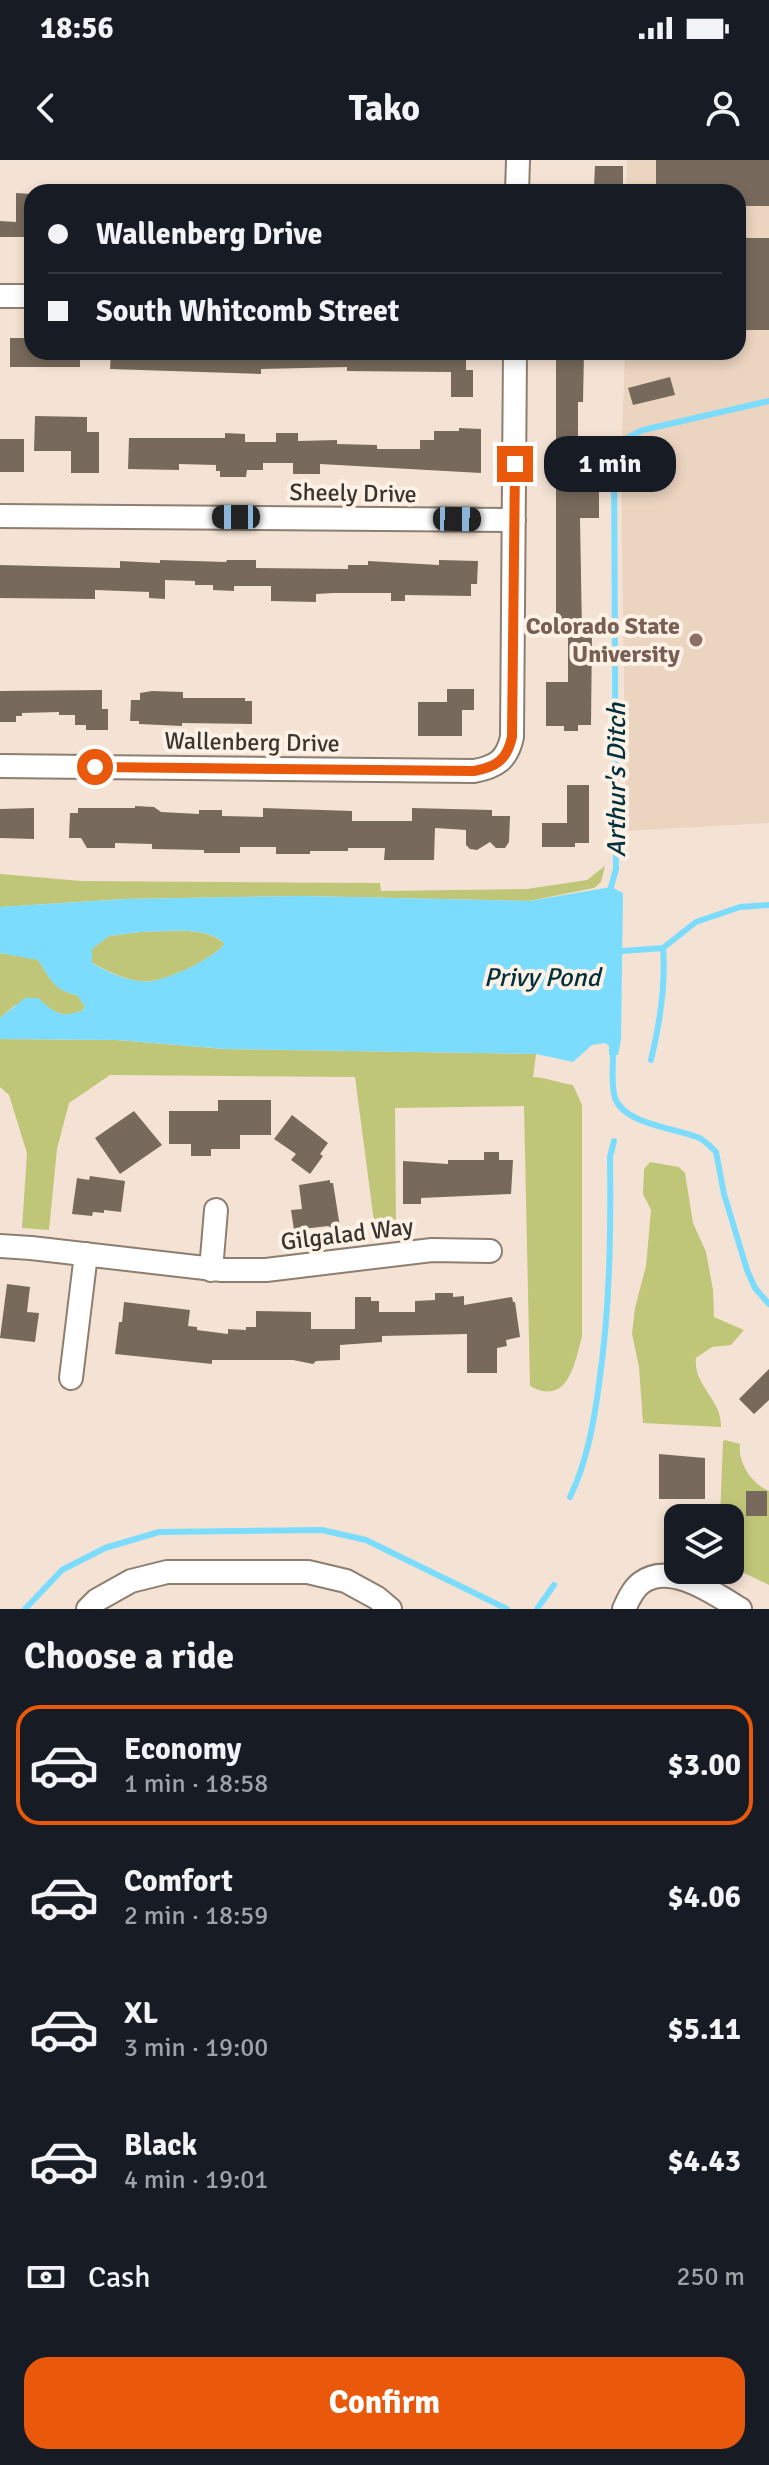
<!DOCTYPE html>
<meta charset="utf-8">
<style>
:root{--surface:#171b24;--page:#242831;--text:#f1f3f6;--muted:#9ea1a6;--line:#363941;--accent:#ea580c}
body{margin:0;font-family:Signika,sans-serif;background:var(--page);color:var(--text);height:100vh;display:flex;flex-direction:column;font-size:30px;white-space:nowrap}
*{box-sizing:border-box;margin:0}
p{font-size:26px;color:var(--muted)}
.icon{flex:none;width:44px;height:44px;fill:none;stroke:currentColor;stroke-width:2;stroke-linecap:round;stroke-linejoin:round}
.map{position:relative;height:1449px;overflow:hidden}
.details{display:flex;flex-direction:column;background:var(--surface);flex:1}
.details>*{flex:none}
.top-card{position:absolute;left:24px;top:24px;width:722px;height:176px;border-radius:24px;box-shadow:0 4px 12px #0003;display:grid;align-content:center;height:176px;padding:0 24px;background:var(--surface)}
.controls{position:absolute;left:664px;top:1344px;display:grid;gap:16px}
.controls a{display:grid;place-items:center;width:80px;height:80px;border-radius:16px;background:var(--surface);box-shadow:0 4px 12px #0003;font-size:40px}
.end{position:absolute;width:36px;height:36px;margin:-18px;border:10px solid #ea580c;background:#fff;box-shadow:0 0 0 4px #fff}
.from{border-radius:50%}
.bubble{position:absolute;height:56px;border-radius:24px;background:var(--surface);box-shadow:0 4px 12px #0003;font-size:26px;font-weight:700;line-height:56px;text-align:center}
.car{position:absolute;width:24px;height:48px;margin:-24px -12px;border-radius:10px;box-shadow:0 0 6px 2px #0007;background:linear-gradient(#222 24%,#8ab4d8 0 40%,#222 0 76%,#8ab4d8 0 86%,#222 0)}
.top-card b{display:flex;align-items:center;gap:28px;height:76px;font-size:30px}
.top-card b+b{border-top:2px solid var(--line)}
.top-card i{width:20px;height:20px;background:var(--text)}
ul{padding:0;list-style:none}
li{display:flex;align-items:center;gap:24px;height:120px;margin:0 16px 12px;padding:0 8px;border:4px solid transparent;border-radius:24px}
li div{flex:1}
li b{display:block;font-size:30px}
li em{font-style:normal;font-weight:700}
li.current{border-color:var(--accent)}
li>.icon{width:72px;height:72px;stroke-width:1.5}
h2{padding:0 24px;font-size:36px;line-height:96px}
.pay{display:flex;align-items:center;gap:20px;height:88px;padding:0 24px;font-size:30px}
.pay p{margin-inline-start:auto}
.primary-button{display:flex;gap:16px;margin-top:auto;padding:16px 24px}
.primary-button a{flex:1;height:92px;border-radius:24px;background:var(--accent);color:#fff;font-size:32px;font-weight:700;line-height:92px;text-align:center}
.status{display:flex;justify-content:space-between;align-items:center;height:56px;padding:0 40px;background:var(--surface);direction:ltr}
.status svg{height:22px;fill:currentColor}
header{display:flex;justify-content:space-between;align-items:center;height:104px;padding:0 24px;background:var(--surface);font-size:36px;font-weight:700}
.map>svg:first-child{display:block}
.built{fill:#ebd4c0}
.green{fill:#bfc678}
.water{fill:#7cdcfe;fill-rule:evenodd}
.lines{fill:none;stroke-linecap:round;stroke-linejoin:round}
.stream{stroke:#7cdcfe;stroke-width:6}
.building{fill:#776a5c}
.minor-casing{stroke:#8d7e70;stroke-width:26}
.minor{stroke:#fff;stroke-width:22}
.route{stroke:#ea580c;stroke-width:10}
.education-dot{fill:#8d6e63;stroke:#fef1e5;stroke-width:3}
.labels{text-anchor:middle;stroke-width:8;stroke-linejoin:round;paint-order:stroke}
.street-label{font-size:24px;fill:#3b352f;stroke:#fef1e5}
.education-label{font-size:24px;font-weight:bold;fill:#785e54;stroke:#fef1e5;text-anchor:end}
.water-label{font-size:26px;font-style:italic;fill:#02313e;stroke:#fef1e5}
</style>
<div class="status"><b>18:56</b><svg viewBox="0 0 49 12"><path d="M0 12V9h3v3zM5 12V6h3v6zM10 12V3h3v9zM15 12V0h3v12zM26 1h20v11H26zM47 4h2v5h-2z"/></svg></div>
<header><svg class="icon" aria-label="back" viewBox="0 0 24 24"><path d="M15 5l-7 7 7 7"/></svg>Tako<svg class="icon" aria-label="person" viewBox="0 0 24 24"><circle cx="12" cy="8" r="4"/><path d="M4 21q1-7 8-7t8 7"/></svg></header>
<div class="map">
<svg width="769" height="1449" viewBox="0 0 769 1449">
<rect width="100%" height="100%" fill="#f4e3d4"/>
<path class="built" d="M627 0H769V663L626 671 621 299 625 192H738V32H626Z"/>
<path class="green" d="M605 706 601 722 594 728 529 741 302 736 125 739 0 747V714L81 721 380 723 381 731 527 729 587 720Z
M140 772C165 772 206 765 225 784 210 800 175 817 152 821 131 824 110 812 92 803L91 789 109 776Z
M0 793 38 799C50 818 54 831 77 835L85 846 83 850 69 856 52 851 38 838 14 846 0 858Z
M0 879 117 880 225 889 536 894 533 917C550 918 557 923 573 925L582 945V1176C575 1203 568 1247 530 1226L524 946 395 948 396 1074 376 1077 355 917 110 915 69 943 57 989 49 1070 22 1068 27 993 9 935 0 927Z
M650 1002 679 1007 685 1013 693 1063 706 1092 713 1130 714 1157 744 1170 731 1185 712 1187 696 1198C693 1226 722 1239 721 1267L643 1263 639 1207 632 1174 635 1148 646 1106 651 1050 643 1034 644 1009Z
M725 1280 740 1284C738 1303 751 1323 769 1331V1425L730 1406V1358H720L723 1281Z"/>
<path class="water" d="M611 727 623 733 621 880 618 895H609V886L605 883 592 885 573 902 536 894 225 889 117 880 0 879V858L25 838H38C54 853 62 859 83 850L85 846 77 835C54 831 50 818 38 800L0 793V747L125 739 302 736 529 741ZM140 772C165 772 207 765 225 784 210 800 174 817 152 821 131 824 110 813 92 803V789L109 776Z"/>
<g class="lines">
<path class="stream" d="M611 727 616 709 614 299C619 282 627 277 643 270L769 241
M622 791 663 788 696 762 740 747 769 745
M613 895C613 908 611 925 615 938 624 964 674 968 697 977 705 980 710 986 716 992L724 1034 747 1110 755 1128 769 1144
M651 900C660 863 666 826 663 788
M570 1337C587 1302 594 1262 599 1224 610 1148 611 1073 610 997L614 981
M25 1449 62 1410 105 1388 159 1372 322 1370 366 1380 507 1449
M537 1449 554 1425"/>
</g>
<path class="building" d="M656 0H769V46H738V32H656Z
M595 6H623V27L594 26Z
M16 33 32 34V77H0V61L16 62Z
M738 78H769V170H741L742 96H738Z
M10 178H32V192H80V207H10Z
M111 192H466V210H473V237H451V212L347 211V207L261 209V214L110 209Z
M556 192H584L583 242H578V332H599V358H580L582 473H592L591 565H578V571H564V566H546V522H568V459H556Z
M670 217 675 235 633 245 628 228Z
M35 256 87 257V272H99V313H71V291H34Z
M459 268 481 269V313L320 304V314H293V303H263V310H247L246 317H220V311H216V305L179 304V310L128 309 129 278H225V273L245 274V282H276V273H298V281L337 280V284L377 285V289H420V280H434V271H459Z
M0 279H24V312H0Z
M160 400 226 402 227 400H256V408L348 409V405H368V401L439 405V400L478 401 477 424H471V436L405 435V441H391V433H334L316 434V442L271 441V426H234V431L213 430V425H195V421L165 420V439L149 438V432L95 430V439L0 438V405L120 408V401L160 403Z
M447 529H474V550H462V576H418V542H447Z
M102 530V549H108V570H86V565H75V555H59V552L22 553V556H16V562H0V531Z
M152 531 183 532V538H245V541H252V564L182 563V566L139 564V561H130L131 540H140V533Z
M567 625H589V683H575V687H542V663H567Z
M135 646 154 647 161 652 199 654V650H222V656L263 657V648L352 651V661H412V648L492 650V656H510L509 682 505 688H496L490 682 477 690 470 689 466 685V670L435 668 434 700H384L385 688H348V691H310V694H276V687H240V693H204V690L152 689V684L115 683V688H87L81 678H69L70 653H78V648H135Z
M34 648V679L0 678V649Z
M218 940H271V975H240V989H211V996H191V984H169V951H218Z
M134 951 162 985 120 1014 95 978Z
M292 955 328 983 320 994 323 996 310 1014 291 1000 296 994 274 979Z
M484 992H499V1000H513L511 1034 421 1038V1044H403V1001L448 1004V1000H484Z
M90 1016 125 1021 121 1052 104 1050V1053L93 1052 92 1056 72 1054 77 1018 89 1020Z
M330 1020V1023H333L341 1073 328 1066 294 1070 291 1050 302 1049 299 1025Z
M7 1124 30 1127 27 1152 39 1153 35 1182 0 1178Z
M435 1133H453V1137L464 1136V1145L512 1137 513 1142H515L520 1177 506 1180 507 1186 497 1188V1213H467V1174L382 1176V1182L340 1185V1200L316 1201 313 1204 293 1200H212V1204L115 1194 119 1162H122L124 1142 190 1150 188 1166 197 1167V1170L228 1174V1169L246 1170V1167H256V1151L311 1152V1169H355V1137H371V1141H379V1152H415V1141L435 1140Z
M769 1209V1240L754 1254 739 1239Z
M659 1294 705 1298V1339H659Z
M746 1331H767V1356H746Z"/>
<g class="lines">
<g class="minor-casing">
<path id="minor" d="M517 32 518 0
M0 136H32
M0 356 514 360
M0 606 474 611C496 607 507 600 512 577L515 192
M0 1086 31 1088 222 1110H266L432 1090 490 1091
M211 1110 216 1050
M71 1218 86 1094
M88 1449 97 1440 131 1421 167 1412H308L346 1421 377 1438 390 1449
M624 1449C628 1440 633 1429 641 1423 670 1401 715 1434 740 1449"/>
</g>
<use href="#minor" class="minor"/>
</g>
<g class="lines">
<path class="route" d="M95 607 474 611C496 607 507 600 512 577L515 304"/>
</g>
<circle class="education-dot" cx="696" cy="480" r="8"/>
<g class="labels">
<g class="street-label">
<text transform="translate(353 333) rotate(1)" y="8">Sheely Drive</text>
<text transform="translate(252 582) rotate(1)" y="8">Wallenberg Drive</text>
<text transform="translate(347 1074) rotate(-7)" y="8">Gilgalad Way</text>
</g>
<g class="education-label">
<text x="680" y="474">Colorado State<tspan x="680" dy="28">University</tspan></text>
</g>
<g class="water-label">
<text transform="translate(616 620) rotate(-90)" y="9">Arthur's Ditch</text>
<text x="542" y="826">Privy Pond</text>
</g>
</g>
</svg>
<div class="controls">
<a><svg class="icon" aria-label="layers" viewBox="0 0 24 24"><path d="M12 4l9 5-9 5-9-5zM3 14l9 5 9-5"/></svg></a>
</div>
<i class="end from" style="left:95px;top:607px"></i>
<i class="end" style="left:515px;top:304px"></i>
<div class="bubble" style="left:544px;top:276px;width:132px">1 min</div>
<i class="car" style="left:236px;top:357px;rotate:270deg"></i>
<i class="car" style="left:457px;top:359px;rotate:91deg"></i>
<div class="top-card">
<b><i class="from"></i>Wallenberg Drive</b>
<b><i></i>South Whitcomb Street</b>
</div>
</div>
<section class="details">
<h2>Choose a ride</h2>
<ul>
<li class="current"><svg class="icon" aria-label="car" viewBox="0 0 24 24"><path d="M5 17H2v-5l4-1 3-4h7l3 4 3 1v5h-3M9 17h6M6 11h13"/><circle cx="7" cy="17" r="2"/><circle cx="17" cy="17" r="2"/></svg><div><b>Economy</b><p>1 min · 18:58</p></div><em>$3.00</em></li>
<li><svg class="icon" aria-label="car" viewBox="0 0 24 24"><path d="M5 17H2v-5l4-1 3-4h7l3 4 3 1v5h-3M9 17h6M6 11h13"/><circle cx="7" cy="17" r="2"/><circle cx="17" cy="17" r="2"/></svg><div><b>Comfort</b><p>2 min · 18:59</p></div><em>$4.06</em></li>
<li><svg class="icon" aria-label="car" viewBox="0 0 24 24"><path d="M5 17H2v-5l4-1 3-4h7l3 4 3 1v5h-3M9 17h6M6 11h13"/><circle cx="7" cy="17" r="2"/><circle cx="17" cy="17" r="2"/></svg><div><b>XL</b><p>3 min · 19:00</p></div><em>$5.11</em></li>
<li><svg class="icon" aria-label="car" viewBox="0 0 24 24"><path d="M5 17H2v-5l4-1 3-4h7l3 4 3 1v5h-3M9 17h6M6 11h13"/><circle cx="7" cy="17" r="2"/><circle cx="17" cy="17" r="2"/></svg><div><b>Black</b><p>4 min · 19:01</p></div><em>$4.43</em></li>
</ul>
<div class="pay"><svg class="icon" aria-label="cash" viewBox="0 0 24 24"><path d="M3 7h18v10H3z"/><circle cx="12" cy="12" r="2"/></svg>Cash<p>250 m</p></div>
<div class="primary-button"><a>Confirm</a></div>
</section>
